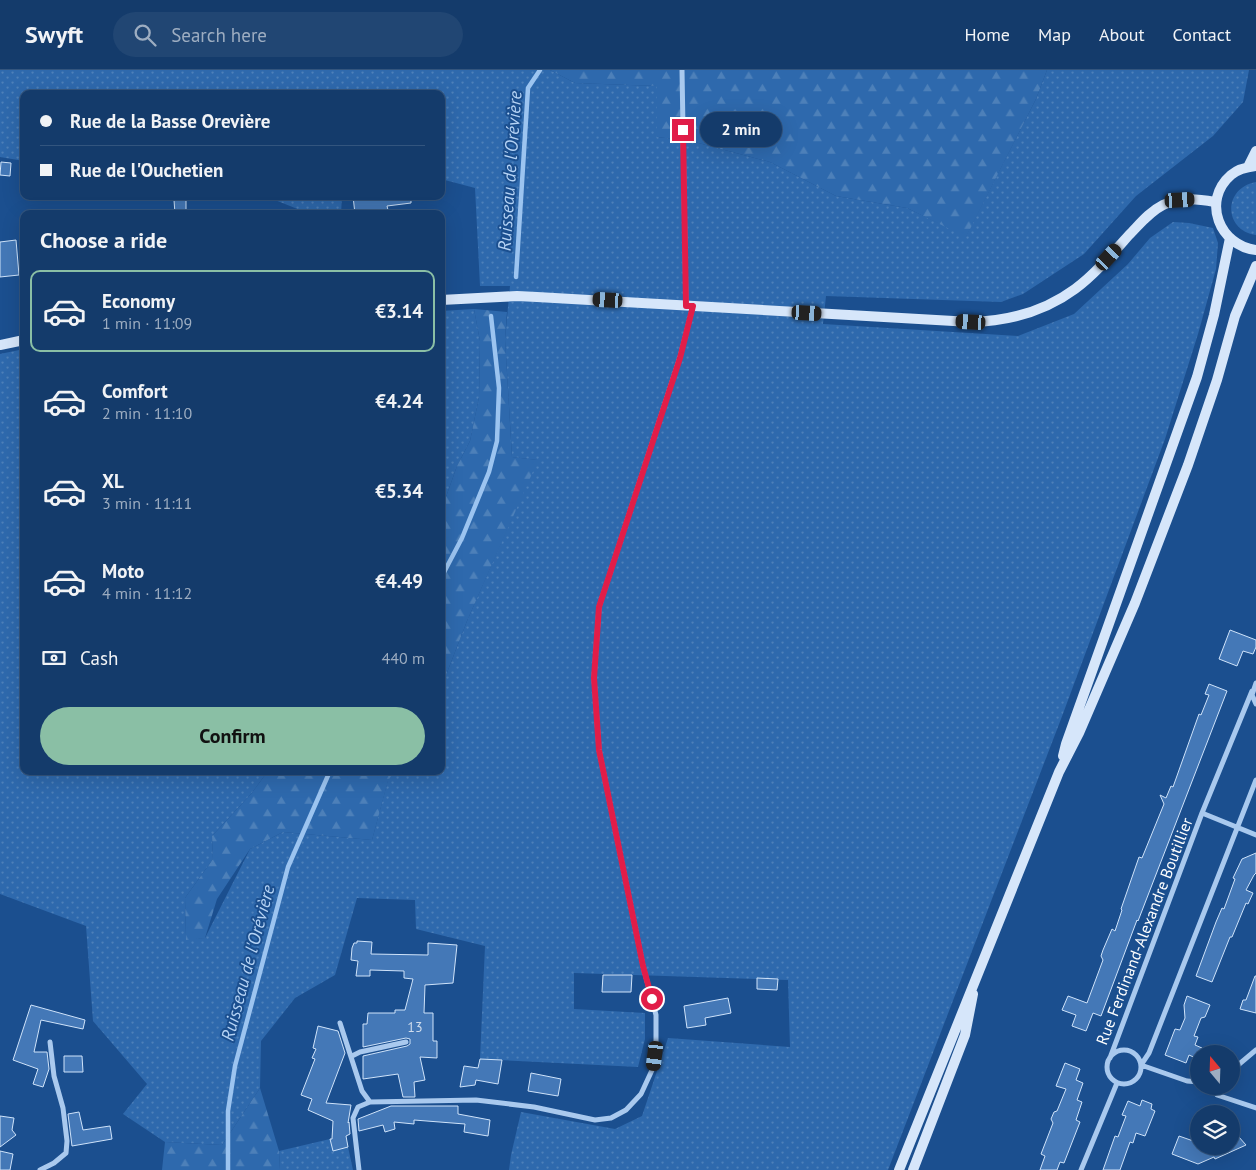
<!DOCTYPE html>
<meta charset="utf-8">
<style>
:root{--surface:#143b6b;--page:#214673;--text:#f1f3f6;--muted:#9dadc1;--line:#33557e;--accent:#8abfa5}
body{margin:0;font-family:"PT Sans",sans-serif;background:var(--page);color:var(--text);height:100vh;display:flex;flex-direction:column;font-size:19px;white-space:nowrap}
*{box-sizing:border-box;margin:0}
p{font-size:16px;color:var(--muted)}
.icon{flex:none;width:28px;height:28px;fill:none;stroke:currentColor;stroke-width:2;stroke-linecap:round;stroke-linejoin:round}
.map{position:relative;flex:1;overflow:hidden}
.drawer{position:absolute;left:20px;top:140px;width:425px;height:565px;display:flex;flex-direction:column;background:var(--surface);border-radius:10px;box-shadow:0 5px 20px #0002,0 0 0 1px var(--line)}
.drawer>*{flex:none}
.top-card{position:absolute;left:20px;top:20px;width:425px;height:110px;border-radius:10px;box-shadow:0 5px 20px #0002,0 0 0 1px var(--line);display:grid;align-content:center;height:110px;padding:0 20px;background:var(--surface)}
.needle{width:32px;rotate:341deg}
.tools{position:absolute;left:1190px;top:975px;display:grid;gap:10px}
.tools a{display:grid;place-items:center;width:50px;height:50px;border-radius:50%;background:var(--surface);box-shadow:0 5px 20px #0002,0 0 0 1px var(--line);font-size:25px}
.end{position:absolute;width:22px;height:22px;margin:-11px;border:6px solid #e11d48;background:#fff;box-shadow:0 0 0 2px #fff}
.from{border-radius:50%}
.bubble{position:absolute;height:35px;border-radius:18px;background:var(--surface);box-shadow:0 5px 20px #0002,0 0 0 1px var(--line);font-size:16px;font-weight:700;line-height:35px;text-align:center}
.car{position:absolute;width:15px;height:30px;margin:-15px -8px;border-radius:6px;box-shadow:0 0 4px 1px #0007;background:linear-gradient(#222 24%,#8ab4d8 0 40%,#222 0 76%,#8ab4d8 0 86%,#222 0)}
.top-card b{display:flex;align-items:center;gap:18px;height:48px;font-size:19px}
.top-card b+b{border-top:1px solid var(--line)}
.top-card i{width:12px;height:12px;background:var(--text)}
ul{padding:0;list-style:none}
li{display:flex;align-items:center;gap:15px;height:82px;margin:0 10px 8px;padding:0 10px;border:2px solid transparent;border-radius:10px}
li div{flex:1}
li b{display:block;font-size:19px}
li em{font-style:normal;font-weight:700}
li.current{border-color:var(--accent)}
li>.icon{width:45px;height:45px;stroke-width:1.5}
h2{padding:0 20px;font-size:22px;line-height:60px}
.pay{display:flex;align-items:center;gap:12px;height:55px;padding:0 20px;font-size:19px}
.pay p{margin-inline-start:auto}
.cta{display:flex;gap:10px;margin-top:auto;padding:10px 20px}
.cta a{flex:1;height:58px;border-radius:30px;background:var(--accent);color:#111;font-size:20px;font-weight:700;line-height:58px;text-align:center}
header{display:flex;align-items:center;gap:30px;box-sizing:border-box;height:70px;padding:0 25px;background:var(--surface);border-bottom:1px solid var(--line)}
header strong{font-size:24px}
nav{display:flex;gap:28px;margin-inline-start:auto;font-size:18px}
.search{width:350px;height:45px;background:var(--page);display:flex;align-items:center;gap:12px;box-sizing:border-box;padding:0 18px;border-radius:28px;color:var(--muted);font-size:19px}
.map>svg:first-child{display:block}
.green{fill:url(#green-dots)}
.forest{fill:url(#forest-firs)}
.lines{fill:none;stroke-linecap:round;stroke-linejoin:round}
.stream{stroke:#9cc4f0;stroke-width:4.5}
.building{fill:#4478b7;stroke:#cfe3fa}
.street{stroke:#a9c9ee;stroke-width:5}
.secondary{stroke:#d6e6fa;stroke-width:10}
.route{stroke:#e11d48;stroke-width:6}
.labels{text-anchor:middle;stroke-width:4;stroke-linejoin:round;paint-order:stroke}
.number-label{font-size:14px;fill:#d0dded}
.street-label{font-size:16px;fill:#fff;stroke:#1b4f8f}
.water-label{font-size:18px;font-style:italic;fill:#b5d3f5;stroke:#1b4f8f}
</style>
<header>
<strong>Swyft</strong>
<div class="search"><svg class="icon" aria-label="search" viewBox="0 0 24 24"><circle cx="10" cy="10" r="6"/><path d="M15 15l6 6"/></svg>Search here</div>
<nav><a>Home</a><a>Map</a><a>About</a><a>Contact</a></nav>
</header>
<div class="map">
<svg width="1256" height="1100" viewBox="0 0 1256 1100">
<defs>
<pattern id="green-dots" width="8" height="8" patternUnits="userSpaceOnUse" patternTransform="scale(1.25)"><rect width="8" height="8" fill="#2e69ad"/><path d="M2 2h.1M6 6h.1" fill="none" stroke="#4d80b9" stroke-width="1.8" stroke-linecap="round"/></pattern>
<pattern id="forest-firs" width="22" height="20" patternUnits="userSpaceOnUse" patternTransform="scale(1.25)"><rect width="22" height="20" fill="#2e69ad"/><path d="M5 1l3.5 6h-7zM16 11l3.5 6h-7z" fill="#4d80b9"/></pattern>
</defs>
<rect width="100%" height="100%" fill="#1b4f8f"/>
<path class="green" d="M0 0H550L575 13 657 16V67L691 71 770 92 836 126 907 138 966 166 1036 29 1047 0H1249L1243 32 1213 66 1136 126 1084 184 1023 224 1001 232 826 226 823 254 1018 266 1074 244 1128 194 1150 168 1173 152 1189 153 1213 158 1218 173 1216 199 1198 264 1165 369 1061 649 888 1100H509L511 1085 521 1042 615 1059 642 1046 668 968 790 977 788 910 574 903V939L645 943V969L638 997 480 989 485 876 416 859 415 830 357 828 335 905 295 928 261 971 260 1018 222 1075 165 1072 123 1044 147 1014 93 951 86 856 0 824V284L24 279V701H268L251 724 212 766 213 789 185 828 186 869 205 868 250 779 283 762 372 770 388 710 394 701H441V618L467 551 537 390 512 387 505 269 510 216H480L475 118 441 109V24H24V91L0 87Z
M1256 112V165C1223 160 1223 118 1256 112Z
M265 126H342L341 144H310Z
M474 239 480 271 479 327 470 371 457 396 441 441V241Z
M330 1069 333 1081 348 1077 353 1100H280L279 1081Z"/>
<path class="forest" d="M550 0H1047L1036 29 966 167 907 138 836 126 770 92 691 71 657 67V16L575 13Z
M474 239 507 242 505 269 512 387 538 390 467 551 441 618V441L457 396 470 371 479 327 480 271Z
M268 701H394L388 711 372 770 283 762 250 779 217 829 205 868 186 870 185 828 213 789 212 766 251 724Z
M260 1018 279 1081 280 1100H162L165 1072 222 1075Z"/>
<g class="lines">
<path class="stream" d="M516 207 528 18 540 0
M441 508 462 468 489 402 497 371 499 318 491 246
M228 1100V1041L235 996 288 797 330 701"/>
</g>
<path class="building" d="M1 92 11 93 10 106 0 105Z
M353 126H411V133L387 136 389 144H355Z
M186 129V144H175L174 130Z
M16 170 19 205 0 207V172Z
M1230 560 1256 570V577L1253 584 1243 581 1237 596 1219 589Z
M1209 614 1227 621 1138 851 1137 850 1101 946 1093 943 1086 961 1072 956 1076 945 1062 940 1068 926 1087 933 1103 890 1101 886 1103 880 1112 859 1115 861 1122 840 1121 839 1139 787 1142 788 1164 734 1160 725 1166 728 1171 716 1173 717 1199 644 1201 645 1209 625 1205 624Z
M1256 783V803L1254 805 1246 820 1253 823 1248 834 1246 833 1232 867H1230L1212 912 1196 906 1216 852 1222 838 1224 839 1235 809 1233 808 1242 789Z
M357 871 372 872 371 884 428 885V873L457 875 453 913 425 915 424 943H433V971H437V988L420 987 425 1010 414 1012 415 1027H403L398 1004 363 1009V986L407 976 410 974V969L406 968 363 977V954H367L368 943H395V940H405L413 909 404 908V901L370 900V906H356L358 891 351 890 352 878 354 873H357Z
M603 905H632L631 922H602Z
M1255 906H1256V943L1240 939 1243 930H1246Z
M757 908 778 909 777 920 757 919Z
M1187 926 1210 935 1205 947 1201 948 1194 966 1198 967 1195 975 1202 978 1198 989 1189 985 1186 993 1165 985 1175 959 1180 960 1185 948 1184 935Z
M728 928 731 943 705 948 706 955 687 958 684 936Z
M31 935 85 950 83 959 41 950 34 982H47L49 999 43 1017 33 1014 38 999 13 990Z
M318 956 338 961 345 983 326 1033 351 1035 348 1053 349 1052 350 1064 346 1066 348 1077 333 1081 330 1069H332L333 1051 308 1040 312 1029 301 1025 315 989 312 988 316 979 313 978Z
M64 986H82L83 1002H64Z
M480 989 502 990 498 1014 476 1010 475 1015 460 1017 464 996 478 998Z
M1065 993 1080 999 1076 1010 1083 1013 1077 1030 1082 1032 1076 1050 1080 1052 1064 1093 1060 1092 1057 1100H1040L1045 1086 1041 1084 1053 1053 1051 1049 1054 1042 1057 1041 1066 1019 1056 1016Z
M531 1003 561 1009 558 1026 528 1021Z
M1142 1030 1152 1034 1151 1039 1155 1041 1145 1066 1136 1063 1133 1073 1130 1072 1120 1100H1103L1115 1066 1118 1067 1126 1046 1122 1045 1128 1031 1140 1036Z
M391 1036H458V1044L490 1050 488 1066 464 1062 465 1054 414 1050V1054L394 1052 395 1059 385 1062 383 1055 359 1061 358 1049Z
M79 1042 83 1060 110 1056 112 1069 72 1076 68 1044Z
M0 1046 14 1048 12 1060 16 1065 0 1077Z
M1231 1058 1246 1075 1215 1089 1214 1087 1198 1094 1172 1084 1179 1066 1199 1073V1076H1231Z
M0 1081 13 1084 10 1100H0Z"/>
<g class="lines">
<path class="street" d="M682 0 686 235
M1256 613 1252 625 1256 634
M1202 743 1256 765
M340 953 362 1021 370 1032
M1107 997a17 17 0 1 1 34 0a17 17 0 1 1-34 0Z
M352 986 360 982 406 972
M1110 988 1202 743 1252 621
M1231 1001 1256 980
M1199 1012 1187 1011 1141 995 1149 983 1256 710
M1214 1016 1217 1025 1256 1038
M40 1100 54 1093 66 1083 67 1071 63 1038 54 1006 50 972
M359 1100 353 1048 358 1037 370 1032 476 1030 534 1037 595 1050 611 1048 626 1040 641 1024 653 998 656 973V945L643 896 599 680 594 608 599 537 680 287 693 236
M1081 1100 1117 1013"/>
<path class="secondary" d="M1256 96C1247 97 1238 99 1231 105 1201 131 1220 176 1256 180
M1248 97 1256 81
M441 230 517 226 537 227 971 252C1009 251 1044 242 1075 219 1095 204 1112 184 1129 165 1139 155 1149 142 1163 135 1179 127 1198 129 1215 132
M0 275 24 270
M1063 686 1066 674 1197 307 1214 245 1230 168
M899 1100 1059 702 1079 663 1135 533 1188 395 1217 310 1235 246 1256 196
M913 1100 965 965 973 924"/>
</g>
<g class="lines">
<path class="route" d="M652 929 643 896 599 680 594 608 599 537 680 288 693 236H686L683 60"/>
</g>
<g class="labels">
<g class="number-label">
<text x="415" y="962">13</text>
</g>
<g class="street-label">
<text transform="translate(1144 861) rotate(-69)" y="6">Rue Ferdinand-Alexandre Boutillier</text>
</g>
<g class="water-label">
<text transform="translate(510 101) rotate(-86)" y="6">Ruisseau de l'Orévière</text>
<text transform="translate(248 893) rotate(-75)" y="6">Ruisseau de l'Orévière</text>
</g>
</g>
</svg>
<div class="tools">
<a><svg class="needle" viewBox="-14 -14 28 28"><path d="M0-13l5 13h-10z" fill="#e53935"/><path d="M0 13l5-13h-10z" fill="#9dadc1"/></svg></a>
<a><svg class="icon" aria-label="layers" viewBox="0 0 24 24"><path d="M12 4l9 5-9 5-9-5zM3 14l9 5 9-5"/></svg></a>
</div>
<i class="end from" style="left:652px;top:929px"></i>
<i class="end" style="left:683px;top:60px"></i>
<div class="bubble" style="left:700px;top:42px;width:82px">2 min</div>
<i class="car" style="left:1180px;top:130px;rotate:87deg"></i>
<i class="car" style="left:1109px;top:187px;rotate:43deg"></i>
<i class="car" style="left:608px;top:230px;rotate:273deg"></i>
<i class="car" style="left:807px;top:243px;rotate:93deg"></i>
<i class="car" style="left:971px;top:252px;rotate:273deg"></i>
<i class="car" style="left:655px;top:986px;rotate:187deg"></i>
<div class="top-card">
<b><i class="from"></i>Rue de la Basse Orevière</b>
<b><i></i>Rue de l'Ouchetien</b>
</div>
<section class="drawer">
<h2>Choose a ride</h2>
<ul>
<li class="current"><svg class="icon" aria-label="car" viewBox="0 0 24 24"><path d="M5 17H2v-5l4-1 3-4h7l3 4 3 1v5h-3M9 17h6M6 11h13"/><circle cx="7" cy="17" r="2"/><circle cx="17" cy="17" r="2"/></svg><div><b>Economy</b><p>1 min · 11:09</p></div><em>€3.14</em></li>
<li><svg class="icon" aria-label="car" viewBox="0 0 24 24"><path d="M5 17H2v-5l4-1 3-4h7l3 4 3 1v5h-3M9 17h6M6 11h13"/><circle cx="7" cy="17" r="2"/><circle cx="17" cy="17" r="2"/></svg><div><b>Comfort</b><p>2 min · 11:10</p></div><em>€4.24</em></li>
<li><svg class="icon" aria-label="car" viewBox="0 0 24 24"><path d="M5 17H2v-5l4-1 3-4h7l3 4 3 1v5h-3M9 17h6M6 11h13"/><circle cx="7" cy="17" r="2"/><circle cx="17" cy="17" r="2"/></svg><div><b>XL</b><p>3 min · 11:11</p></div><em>€5.34</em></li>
<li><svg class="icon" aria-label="car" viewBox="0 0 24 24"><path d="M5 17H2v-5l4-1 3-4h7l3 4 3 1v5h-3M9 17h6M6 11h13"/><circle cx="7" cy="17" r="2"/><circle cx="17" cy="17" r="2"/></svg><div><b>Moto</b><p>4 min · 11:12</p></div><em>€4.49</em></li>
</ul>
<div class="pay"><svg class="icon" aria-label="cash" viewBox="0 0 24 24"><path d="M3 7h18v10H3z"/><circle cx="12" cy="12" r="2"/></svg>Cash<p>440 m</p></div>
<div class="cta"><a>Confirm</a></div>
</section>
</div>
